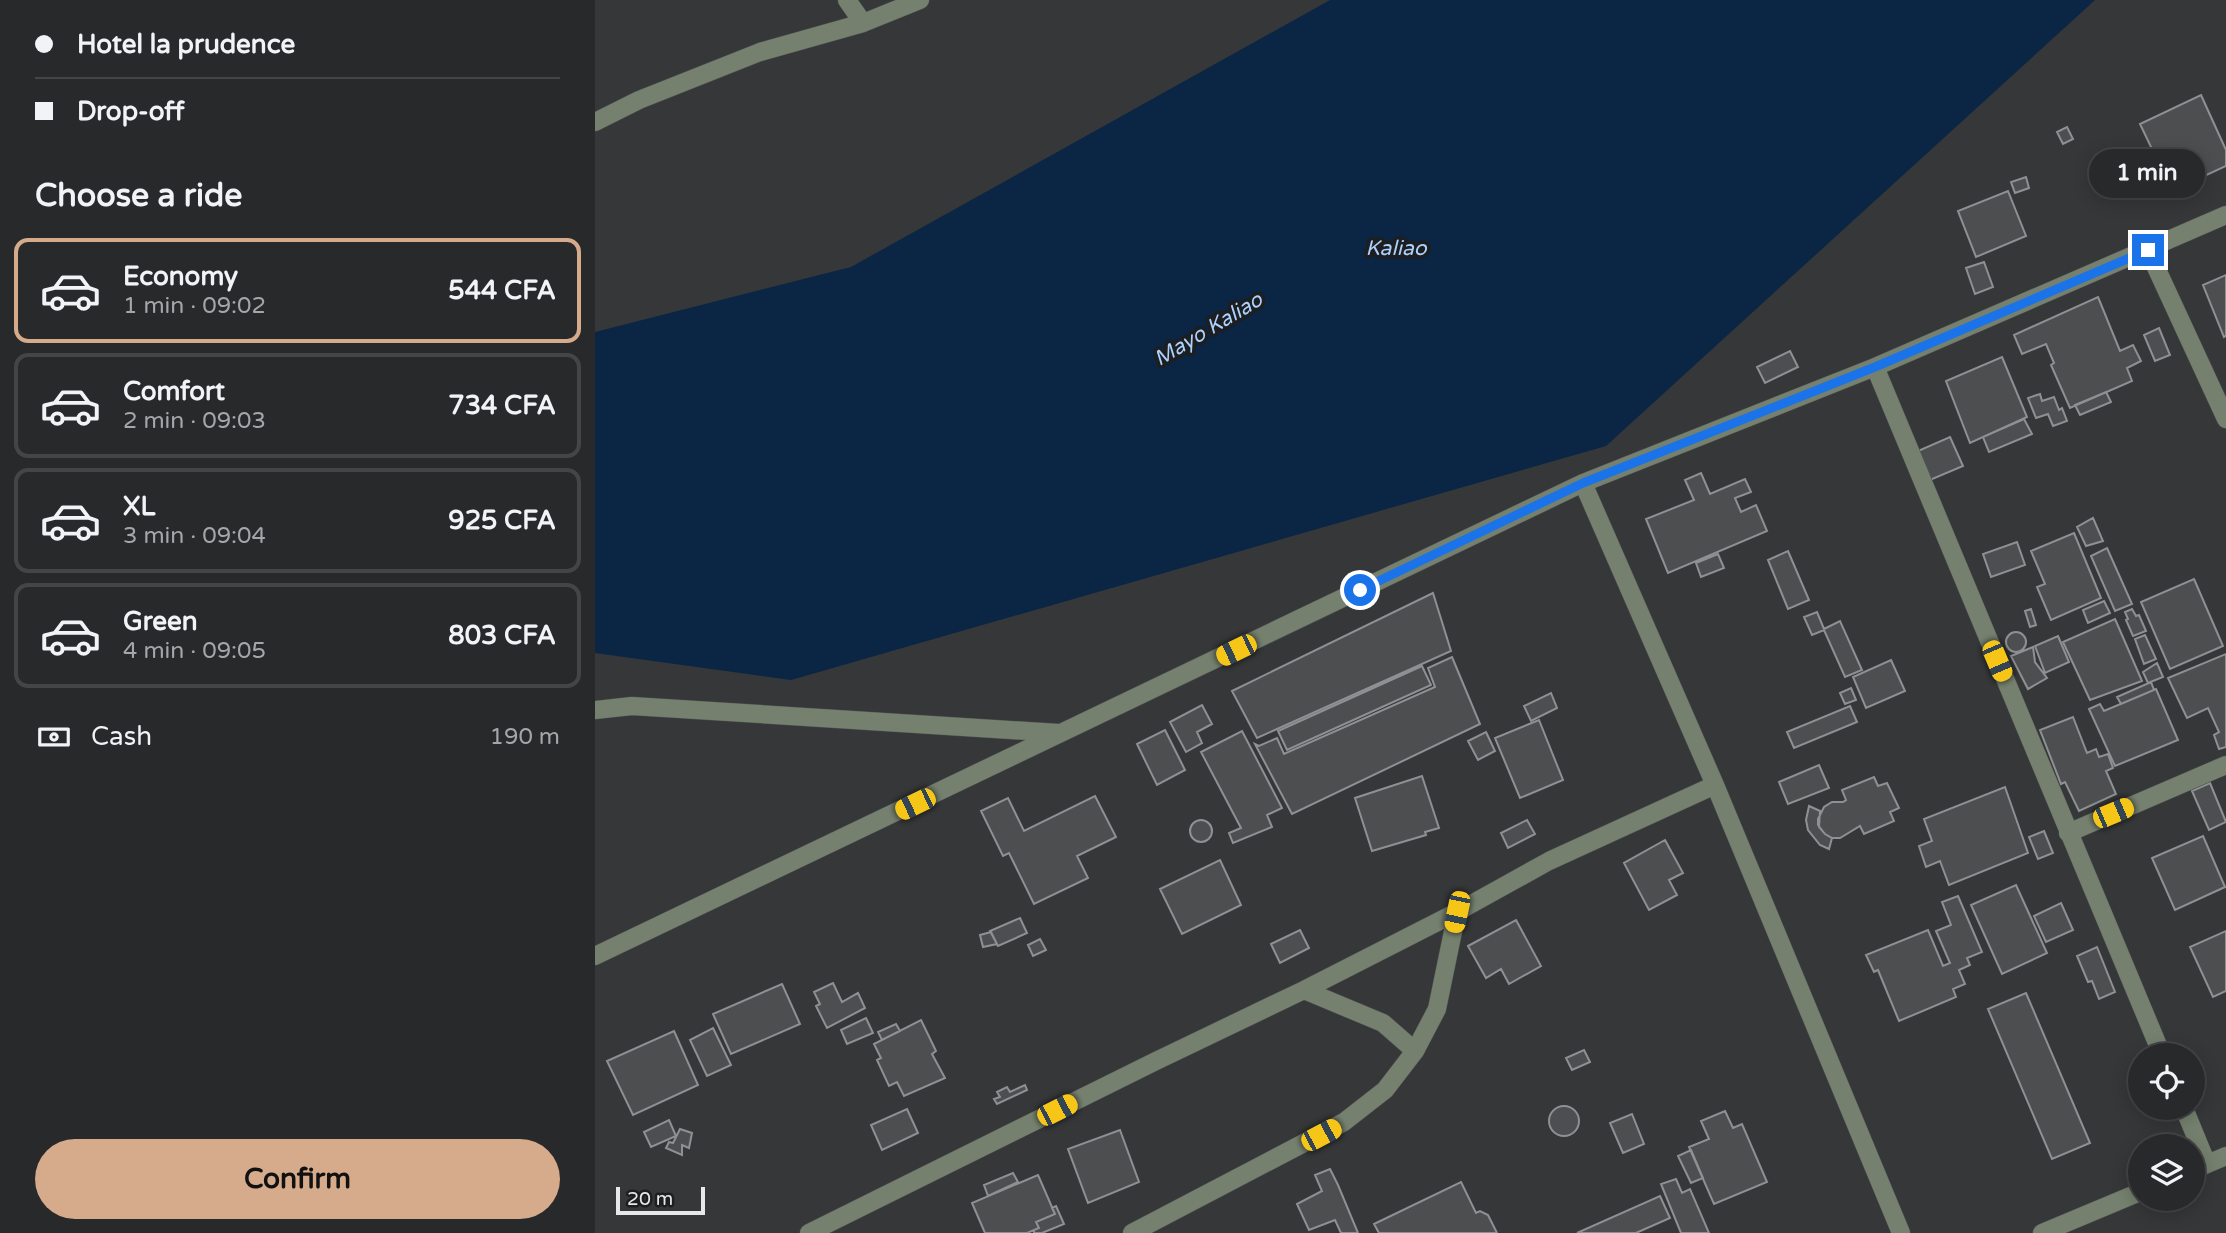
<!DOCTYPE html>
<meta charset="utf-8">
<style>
:root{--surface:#28292b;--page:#343537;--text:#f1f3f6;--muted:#a5a6a9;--line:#444547;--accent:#d6ab8b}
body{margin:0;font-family:"Varela Round",sans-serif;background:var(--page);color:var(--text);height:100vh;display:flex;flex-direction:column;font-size:26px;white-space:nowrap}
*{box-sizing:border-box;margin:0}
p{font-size:23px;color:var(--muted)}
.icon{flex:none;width:38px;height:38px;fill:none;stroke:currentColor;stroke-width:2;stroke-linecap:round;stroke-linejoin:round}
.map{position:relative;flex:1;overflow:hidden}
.sheet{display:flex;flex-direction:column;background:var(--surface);width:595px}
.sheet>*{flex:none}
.banner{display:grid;align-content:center;height:154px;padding:0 35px;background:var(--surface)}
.tools{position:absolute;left:1533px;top:1043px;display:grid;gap:14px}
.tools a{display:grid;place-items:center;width:77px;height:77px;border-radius:50%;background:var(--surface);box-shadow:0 4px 18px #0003,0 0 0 2px var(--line);font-size:35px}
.scale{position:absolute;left:21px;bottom:18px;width:89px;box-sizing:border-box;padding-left:7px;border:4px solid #e6e8e9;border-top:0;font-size:19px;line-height:24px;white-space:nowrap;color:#e6e8e9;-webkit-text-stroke:5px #1d1e1f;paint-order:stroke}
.end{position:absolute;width:32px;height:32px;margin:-16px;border:9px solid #1a73e8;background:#fff;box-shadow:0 0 0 4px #fff}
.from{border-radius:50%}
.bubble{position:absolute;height:49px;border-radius:24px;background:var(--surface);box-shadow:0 4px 18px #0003,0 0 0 2px var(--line);font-size:23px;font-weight:700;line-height:49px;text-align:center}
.car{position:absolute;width:21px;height:42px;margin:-21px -10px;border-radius:9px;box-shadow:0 0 5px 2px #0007;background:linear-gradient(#f5c518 24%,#345 0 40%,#f5c518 0 76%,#345 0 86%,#f5c518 0)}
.banner b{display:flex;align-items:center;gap:24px;height:66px;font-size:26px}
.banner b+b{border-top:2px solid var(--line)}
.banner i{width:18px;height:18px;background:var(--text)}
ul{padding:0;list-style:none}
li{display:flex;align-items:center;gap:21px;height:105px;margin:0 14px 10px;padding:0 21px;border:4px solid var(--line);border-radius:14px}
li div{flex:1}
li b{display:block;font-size:26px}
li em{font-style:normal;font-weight:700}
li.active{border-color:var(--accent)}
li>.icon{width:63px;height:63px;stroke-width:1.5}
h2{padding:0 35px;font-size:32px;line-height:84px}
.pay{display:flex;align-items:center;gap:18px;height:77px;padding:0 35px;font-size:26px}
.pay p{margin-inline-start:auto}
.cta{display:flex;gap:14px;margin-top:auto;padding:14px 35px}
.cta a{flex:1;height:80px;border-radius:42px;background:var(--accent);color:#111;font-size:28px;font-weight:700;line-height:80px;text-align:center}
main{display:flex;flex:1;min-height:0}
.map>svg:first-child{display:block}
.water{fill:#0b2544}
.building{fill:#4c4e50;stroke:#8e9093;stroke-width:2}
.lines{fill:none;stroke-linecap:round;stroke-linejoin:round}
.minor-casing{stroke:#515355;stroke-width:19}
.minor{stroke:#75806e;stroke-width:18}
.route{stroke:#1a73e8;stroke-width:9}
.labels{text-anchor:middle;stroke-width:7;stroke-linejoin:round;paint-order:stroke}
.water-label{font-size:21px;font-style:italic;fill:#abd1ff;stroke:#1d1e1f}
</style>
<main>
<section class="sheet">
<div class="banner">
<b><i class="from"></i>Hotel la prudence</b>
<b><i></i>Drop-off</b>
</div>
<h2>Choose a ride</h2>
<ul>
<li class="active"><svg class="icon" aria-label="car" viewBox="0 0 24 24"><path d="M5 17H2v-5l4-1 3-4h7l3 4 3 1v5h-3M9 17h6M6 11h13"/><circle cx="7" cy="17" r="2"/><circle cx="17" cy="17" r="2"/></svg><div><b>Economy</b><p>1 min · 09:02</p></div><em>544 CFA</em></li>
<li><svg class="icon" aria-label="car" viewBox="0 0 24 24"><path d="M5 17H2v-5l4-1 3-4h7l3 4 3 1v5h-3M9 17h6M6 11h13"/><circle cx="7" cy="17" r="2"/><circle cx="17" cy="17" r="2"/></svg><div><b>Comfort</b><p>2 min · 09:03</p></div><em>734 CFA</em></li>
<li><svg class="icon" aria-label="car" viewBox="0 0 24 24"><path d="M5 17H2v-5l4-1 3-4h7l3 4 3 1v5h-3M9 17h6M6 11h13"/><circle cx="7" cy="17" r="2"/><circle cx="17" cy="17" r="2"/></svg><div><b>XL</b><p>3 min · 09:04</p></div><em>925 CFA</em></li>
<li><svg class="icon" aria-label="car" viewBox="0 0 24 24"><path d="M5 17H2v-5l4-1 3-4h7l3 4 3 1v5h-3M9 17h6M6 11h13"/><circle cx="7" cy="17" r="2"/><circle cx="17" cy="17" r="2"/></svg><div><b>Green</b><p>4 min · 09:05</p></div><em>803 CFA</em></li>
</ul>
<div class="pay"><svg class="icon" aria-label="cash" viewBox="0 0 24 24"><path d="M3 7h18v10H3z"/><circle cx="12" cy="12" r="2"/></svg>Cash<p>190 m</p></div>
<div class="cta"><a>Confirm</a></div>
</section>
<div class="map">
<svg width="1631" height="1233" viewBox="0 0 1631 1233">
<rect width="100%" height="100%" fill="#353739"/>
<path class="water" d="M735 0H1500L1011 446 196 680 0 653V332L256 267Z"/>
<path class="building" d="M1606 95 1631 150V166L1577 191 1545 124Z
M1472 127 1478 139 1468 144 1462 132Z
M1431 177 1434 188 1420 193 1416 182Z
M1413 191 1431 236 1381 257 1363 211Z
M1389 262 1398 287 1380 294 1371 268Z
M1631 275V336L1629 337 1608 285Z
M1503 297 1525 351 1538 345 1546 361 1532 368 1537 381 1475 408 1456 365 1459 363 1451 344 1427 354 1419 335Z
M1564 328 1575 355 1560 361 1549 335Z
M1195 351 1203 367 1170 383 1162 367Z
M1407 357 1432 417 1375 443 1351 381Z
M1511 392 1516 402 1485 415 1480 405Z
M1445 394 1447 401 1459 397 1464 410 1467 408 1472 421 1458 426 1453 414 1441 418 1433 398Z
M1429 419 1437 434 1394 452 1388 437Z
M1355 437 1368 466 1335 480 1323 451Z
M1106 473 1115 494 1150 479 1156 492 1140 498 1146 512 1161 505 1172 531 1073 573 1051 519 1099 500 1090 480Z
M1498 518 1508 541 1491 546 1482 527Z
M1479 533 1506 598 1456 620 1442 587 1450 584 1436 551Z
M1422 542 1430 565 1396 577 1388 554Z
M1512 548 1537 604 1520 611 1496 556Z
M1193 551 1214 600 1193 609 1173 560Z
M1123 554 1129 568 1106 577 1101 563Z
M1599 579 1628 646 1575 669 1546 602Z
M838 593 856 651 662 738 637 691Z
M1509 601 1515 613 1493 623 1488 610Z
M1436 609 1441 625 1435 627 1430 611Z
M1537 609 1541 616 1544 615 1551 631 1538 636 1531 620 1533 619 1530 612Z
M1222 612 1229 629 1245 621 1267 670 1250 677 1229 630 1217 635 1209 617Z
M1520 619 1547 681 1495 700 1468 642Z
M1411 642a10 10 0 1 1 20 0a10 10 0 1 1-20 0Z
M1550 635 1561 659 1549 664 1540 639Z
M1463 636 1474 662 1450 673 1440 646Z
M1438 647 1440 662 1452 678 1433 689 1416 656Z
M1631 654V747L1624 749 1619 735 1624 732 1613 708 1592 718 1573 678Z
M857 657 885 724 697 814 660 744 664 746 682 738 689 754 840 687 833 668Z
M1296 660 1310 691 1271 708 1258 677Z
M1562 663 1568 677 1553 683 1548 672Z
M827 666 836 685 692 750 683 731Z
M1556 682 1559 690 1526 704 1522 697Z
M1256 688 1261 700 1250 704 1245 693Z
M1561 689 1583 740 1520 766 1494 709 1505 704 1509 711Z
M956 693 962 708 936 721 929 706Z
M607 705 617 724 602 732 607 743 591 752 575 722Z
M1255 706 1262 722 1199 748 1192 732Z
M1478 717 1492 753 1501 749 1504 757 1513 754 1518 768 1511 771 1521 794 1484 811 1470 782 1466 784 1445 730Z
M944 720 968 780 925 798 900 738Z
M570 730 590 770 562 785 542 744Z
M647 731 687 808 672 815 677 827 638 843 634 833 646 828 606 752Z
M891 732 900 751 883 760 873 741Z
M1224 765 1234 788 1193 804 1184 782Z
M827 776 844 828 830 832 831 835 777 851 760 798Z
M1279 777 1283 786 1292 783 1304 808 1295 812 1299 821 1269 834 1265 826 1245 838H1237L1230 834 1223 825V819L1229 807 1237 802H1248L1251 800 1247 790Z
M1615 783 1631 822 1614 830 1597 791Z
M1410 787 1433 853 1354 885 1345 861 1331 867 1324 846 1337 841 1329 819Z
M500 796 521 837 482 856 493 878 439 904 414 853 408 856 386 811 413 798 429 831Z
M1214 806 1225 811 1224 827 1230 834 1237 838 1234 849 1225 845 1213 830 1211 820Z
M932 820 940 834 913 848 906 833Z
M595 831a11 11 0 1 1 22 0a11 11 0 1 1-22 0Z
M1449 831 1458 853 1443 859 1434 837Z
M1608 836 1630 887 1580 910 1557 858Z
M1070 840 1088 873 1074 880 1082 895 1054 910 1029 863Z
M625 860 646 905 587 934 565 889Z
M1421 885 1452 953 1407 974 1376 905Z
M1363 896 1387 952 1372 958 1375 965 1364 970 1370 984 1358 989 1361 997 1304 1021 1283 970 1279 972 1271 955 1333 930 1348 966 1355 963 1341 931 1356 925 1347 902Z
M1466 903 1478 930 1451 942 1439 916Z
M425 918 432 933 403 946 395 931Z
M921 920 946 966 914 984 906 969 891 978 873 946Z
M705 930 714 948 685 963 676 944Z
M1631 931V991L1618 997 1595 947Z
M396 932 402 944 388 947 385 935Z
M445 939 451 950 438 956 433 945Z
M1502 947 1520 992 1504 999 1497 981 1493 982 1482 956Z
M238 983 247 1002 263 993 270 1008 232 1028 221 1006 225 1004 219 992Z
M187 984 205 1024 136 1054 118 1014Z
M1431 993 1495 1143 1457 1159 1393 1009Z
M271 1018 278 1033 252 1044 246 1030Z
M326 1020 341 1051 337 1054 350 1078 309 1096 302 1082 294 1086 282 1060 286 1058 279 1044Z
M301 1024 305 1031 287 1040 283 1032Z
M118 1028 136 1065 112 1076 95 1040Z
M79 1031 103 1085 38 1115 12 1061Z
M989 1050 995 1062 977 1070 971 1058Z
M430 1085 432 1090 402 1104 399 1099 405 1097 402 1092 412 1087 415 1092Z
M954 1121a15 15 0 1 1 30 0a15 15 0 1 1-30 0Z
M312 1109 323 1133 287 1150 276 1125Z
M1130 1111 1138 1128 1147 1124 1172 1182 1119 1204 1094 1147 1114 1139 1106 1121Z
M1037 1114 1049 1144 1028 1153 1015 1123Z
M74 1120 81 1136 56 1147 49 1132Z
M85 1129 97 1133 94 1148 87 1145V1155L71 1148 74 1142 78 1143Z
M525 1130 544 1182 493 1203 473 1149Z
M1096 1150 1108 1178 1096 1183 1083 1156Z
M735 1169 743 1185 763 1233H746L740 1220 714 1230 702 1204 727 1191 720 1175Z
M418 1173 423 1182 393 1196 389 1185Z
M443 1175 460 1214 441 1222 444 1228 432 1233H390L377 1203Z
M1081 1179 1087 1193 1095 1189 1114 1233H1086L1066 1184Z
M866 1182 881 1213 885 1211 893 1215 902 1233H784L779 1224Z
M1065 1196 1075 1218 1041 1233H982Z
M461 1206 469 1224 447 1233H439V1230L444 1228 441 1222 460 1214 457 1208Z"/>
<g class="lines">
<g class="minor-casing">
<path id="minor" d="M252 0 268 23
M0 122 44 100 165 52 268 23 325 0
M1553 250 1631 419
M1280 367 1567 1055
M988 483 1120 785 1306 1233
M0 710 37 706 464 733
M1473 833 1631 765
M0 956 988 483 1280 367 1631 215
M709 990 788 1023 820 1051
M1589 1108 1612 1164
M1598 1170 1631 1156
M214 1233 561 1061 709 990 862 912 954 861 1120 785
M537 1233 749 1122 790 1090 820 1051 842 1009 862 912
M1447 1233 1545 1192"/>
</g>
<use href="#minor" class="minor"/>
</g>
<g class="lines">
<path class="route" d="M765 590 988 483 1280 367 1553 250"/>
</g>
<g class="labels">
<g class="water-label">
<text x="801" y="255">Kaliao</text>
<text transform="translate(613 329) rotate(-31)" y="7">Mayo Kaliao</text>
</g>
</g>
</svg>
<div class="tools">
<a><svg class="icon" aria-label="locate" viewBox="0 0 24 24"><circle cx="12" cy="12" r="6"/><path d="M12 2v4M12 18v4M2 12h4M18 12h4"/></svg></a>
<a><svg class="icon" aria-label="layers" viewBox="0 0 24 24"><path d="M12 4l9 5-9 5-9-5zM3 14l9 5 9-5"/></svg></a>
</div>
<div class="scale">20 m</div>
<i class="end from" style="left:765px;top:590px"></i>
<i class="end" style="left:1553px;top:250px"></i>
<div class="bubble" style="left:1494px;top:149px;width:116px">1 min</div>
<i class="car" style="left:641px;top:650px;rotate:244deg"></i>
<i class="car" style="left:1402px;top:661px;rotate:157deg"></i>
<i class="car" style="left:320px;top:804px;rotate:244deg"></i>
<i class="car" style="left:1518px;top:813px;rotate:67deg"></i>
<i class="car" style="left:862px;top:912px;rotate:192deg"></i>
<i class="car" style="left:462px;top:1110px;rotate:63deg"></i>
<i class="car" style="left:726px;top:1135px;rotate:62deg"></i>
</div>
</main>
